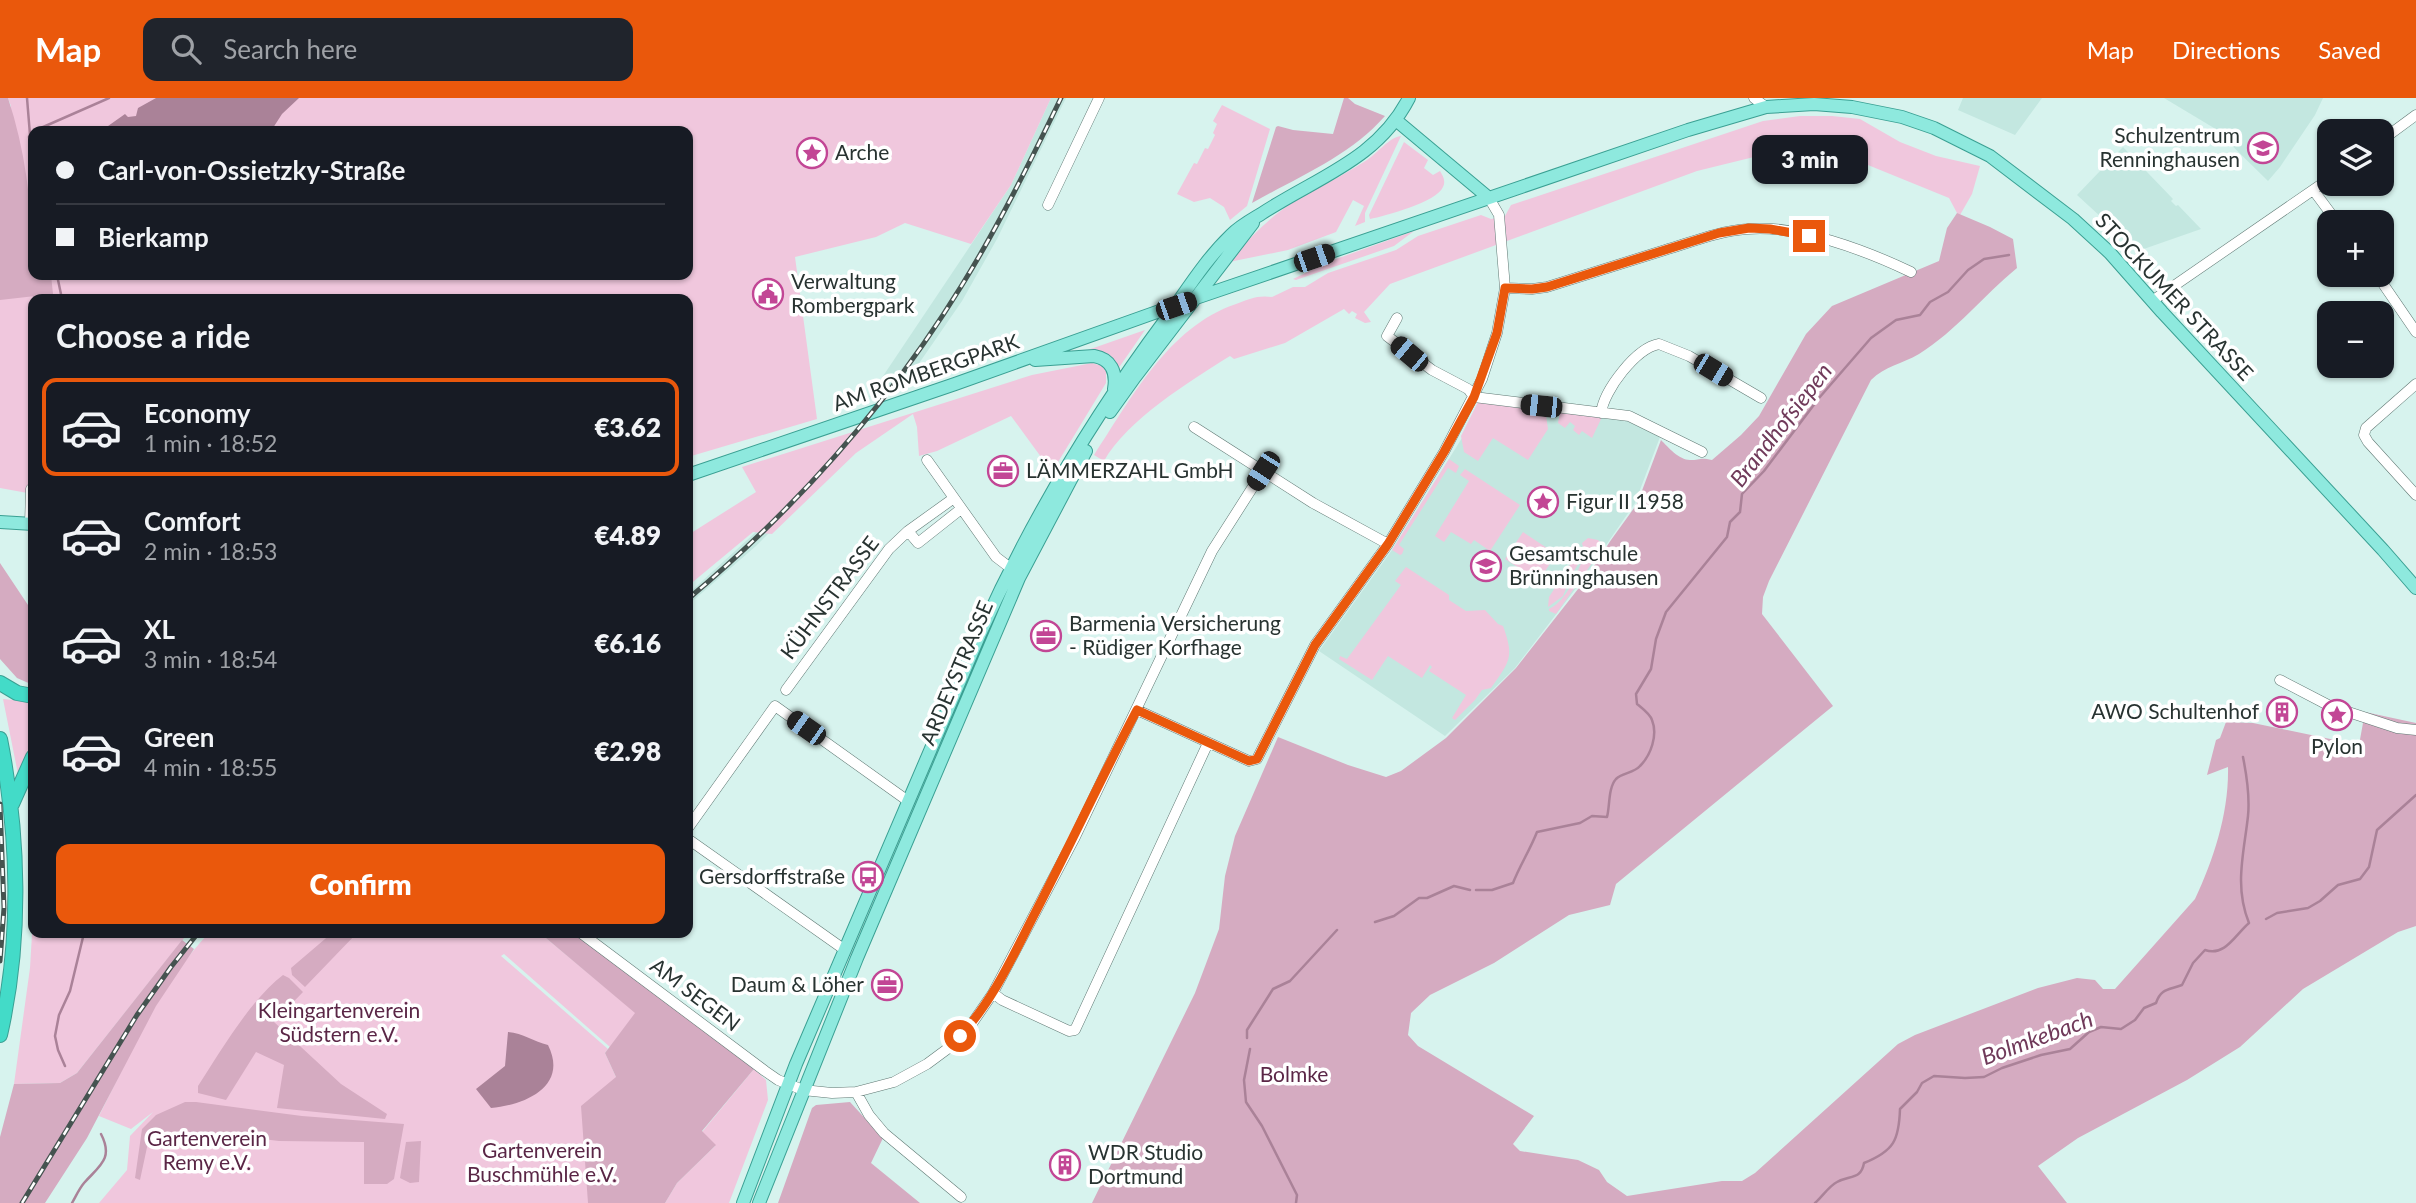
<!DOCTYPE html>
<meta charset="utf-8">
<style>
:root{--surface:#171b24;--page:#20242c;--text:#f1f3f6;--muted:#9ea1a6;--line:#363941;--accent:#ea580c}
body{margin:0;font-family:Lato,sans-serif;background:var(--page);color:var(--text);height:100vh;display:flex;flex-direction:column;font-size:26px;white-space:nowrap}
*{box-sizing:border-box;margin:0}
p{font-size:23px;color:var(--muted)}
.icon{flex:none;width:38px;height:38px;fill:none;stroke:currentColor;stroke-width:2;stroke-linecap:round;stroke-linejoin:round}
.map{position:relative;flex:1;overflow:hidden}
.drawer{position:absolute;left:28px;top:196px;width:665px;height:644px;display:flex;flex-direction:column;background:var(--surface);border-radius:14px;box-shadow:0 2px 5px #0004}
.drawer>*{flex:none}
.top-card{position:absolute;left:28px;top:28px;width:665px;height:154px;border-radius:14px;box-shadow:0 2px 5px #0004;display:grid;align-content:center;height:154px;padding:0 28px;background:var(--surface)}
.buttons{position:absolute;left:2317px;top:21px;display:grid;gap:14px}
.buttons a{display:grid;place-items:center;width:77px;height:77px;border-radius:14px;background:var(--surface);box-shadow:0 2px 5px #0004;font-size:35px}
.end{position:absolute;width:32px;height:32px;margin:-16px;border:9px solid #ea580c;background:#fff;box-shadow:0 0 0 4px #fff}
.from{border-radius:50%}
.bubble{position:absolute;height:49px;border-radius:14px;background:var(--surface);box-shadow:0 2px 5px #0004;font-size:23px;font-weight:800;line-height:49px;text-align:center}
.car{position:absolute;width:21px;height:42px;margin:-21px -10px;border-radius:9px;box-shadow:0 0 5px 2px #0007;background:linear-gradient(#222 24%,#8ab4d8 0 40%,#222 0 76%,#8ab4d8 0 86%,#222 0)}
.top-card b{display:flex;align-items:center;gap:24px;height:66px;font-size:26px}
.top-card b+b{border-top:2px solid var(--line)}
.top-card i{width:18px;height:18px;background:var(--text)}
ul{padding:0;list-style:none}
li{display:flex;align-items:center;gap:21px;height:98px;margin:0 14px 10px;padding:0 14px;border:4px solid transparent;border-radius:14px}
li div{flex:1}
li b{display:block;font-size:26px}
li em{font-style:normal;font-weight:800}
li.on{border-color:var(--accent)}
li>.icon{width:63px;height:63px;stroke-width:1.5}
h2{padding:0 28px;font-size:32px;line-height:84px}
.primary-button{display:flex;gap:14px;margin-top:auto;padding:14px 28px}
.primary-button a{flex:1;height:80px;border-radius:14px;background:var(--accent);color:#fff;font-size:28px;font-weight:800;line-height:80px;text-align:center}
header{display:flex;align-items:center;gap:42px;box-sizing:border-box;height:98px;padding:0 35px;background:var(--accent);color:#fff}
header strong{font-size:33px}
nav{display:flex;gap:38px;margin-inline-start:auto;font-size:24px}
.search{width:490px;height:63px;background:var(--page);display:flex;align-items:center;gap:18px;box-sizing:border-box;padding:0 24px;border-radius:14px;color:var(--muted);font-size:26px}
.map>svg:first-child{display:block}
.built{fill:#c3e7e0}
.green{fill:#f0c7dd;fill-rule:evenodd}
.forest{fill:#d5abc1}
.water{fill:#aa8298}
.lines{fill:none;stroke-linecap:round;stroke-linejoin:round}
.stream{stroke:#aa8298;stroke-width:2.5}
.minor-casing{stroke:#5f7873;stroke-width:11}
.major-casing{stroke:#3aa093;stroke-width:14}
.highway-casing{stroke:#3aa093;stroke-width:16}
.minor{stroke:#fff;stroke-width:10}
.major{stroke:#8ee9de;stroke-width:12}
.highway{stroke:#43dbc8;stroke-width:14}
.rail-casing{stroke:#455350;stroke-width:5}
.rail{stroke:#fff;stroke-width:2.5;stroke-dasharray:8;stroke-linecap:butt}
.route{stroke:#ea580c;stroke-width:9}
.labels{text-anchor:middle;stroke-width:7;stroke-linejoin:round;paint-order:stroke}
.poi-label{font-size:21px;fill:#283331;stroke:#fff;text-anchor:start}
.street-label{font-size:21px;fill:#283331;stroke:#fff}
.park-label{font-size:21px;fill:#5a2646;stroke:#fff}
.water-label{font-size:23px;font-style:italic;fill:#703a5a;stroke:#fff}
</style>
<header>
<strong>Map</strong>
<div class="search"><svg class="icon" aria-label="search" viewBox="0 0 24 24"><circle cx="10" cy="10" r="6"/><path d="M15 15l6 6"/></svg>Search here</div>
<nav><a>Map</a><a>Directions</a><a>Saved</a></nav>
</header>
<div class="map">
<svg width="2416" height="1105" viewBox="0 0 2416 1105">
<rect width="100%" height="100%" fill="#d7f3ee"/>
<path class="built" d="M1051 0H1066L997 141 962 203 902 290 869 299 1011 87Z
M1963 0H2042L2015 37 1958 12Z
M2164 0H2323L2315 17 2280 69 2268 83 2214 30Z
M2123 49 2173 101 2171 103 2176 108 2178 107 2201 131 2138 153 2077 97Z
M1482 308 1627 323 1660 339 1635 405 1580 485 1515 570 1445 638 1319 553 1392 452Z
M817 387 756 448 688 507V496L770 421Z"/>
<path class="green" d="M8 0H1051L1011 87 971 146 905 125 876 139 795 159 817 321 688 359V201H33V396L0 390V97L11 8ZM33 33H688V177H33Z
M1222 7 1270 31 1247 108 1230 122 1224 109 1210 100 1194 104 1177 96 1194 65 1197 66 1205 50 1208 51 1215 37 1213 35 1217 26 1213 23Z
M1800 18H1832L1860 21 1900 44 1936 58 1980 68 1972 96 1960 117 1957 115 1949 100 1836 54 1819 80 1758 58 1697 73 1390 186 1364 214 1371 224 1365 225 1355 220 1357 216 1352 213 1349 216 1344 211 1285 245 1234 261 1230 258C1190 283 1127 322 1104 363L1094 357C1131 301 1168 229 1236 206 1250 201 1257 197 1272 199L1293 189H1305L1328 175 1396 152 1418 138 1481 117 1491 121 1505 118 1511 107 1763 23Z
M1401 38 1365 115V124L1355 128 1364 108 1353 102 1336 134 1288 152 1229 164C1248 142 1267 121 1292 105 1316 90 1343 78 1367 62 1378 55 1388 40 1401 38Z
M1404 44 1428 62 1424 70 1433 77 1440 73C1443 78 1446 83 1443 89 1437 104 1385 118 1370 121L1369 117Z
M1414 133 1394 148 1296 182 1293 181 1328 164Z
M1145 232 1118 271 1082 254Z
M1092 265 1102 268 1106 273V285L1052 374 1011 318 937 353 919 358 917 329 913 316 856 355 772 436 753 434 688 488V437L756 394 742 369 1032 277Z
M1478 304 1538 311 1546 317 1548 331 1528 362 1493 340 1478 363 1464 354 1461 338Z
M1560 314 1602 319 1592 340 1582 333 1579 337 1573 332 1575 328 1570 324 1565 330 1558 325Z
M1449 361 1459 368 1456 375 1448 370 1399 447 1404 451 1402 456 1400 457 1392 452Z
M1465 371 1520 407 1490 453 1474 442 1471 446 1451 434 1444 444 1435 438 1469 383 1460 377Z
M1523 434 1556 456 1539 483 1505 461Z
M1588 440 1598 442 1604 448 1556 516 1549 513V511C1569 501 1575 477 1585 457L1582 445Z
M1580 451 1582 459 1571 478 1563 498 1548 509 1549 499Z
M1406 469 1449 497V502L1466 513 1485 512 1498 526 1503 528C1515 560 1509 564 1491 590L1482 592 1475 602 1455 622 1452 620 1466 597 1429 573 1432 569 1430 567 1422 580 1388 558 1372 582 1339 561 1340 558 1347 561 1401 487 1395 483Z
M3 601 33 604V651L18 676Z
M33 819V835H188L77 975 60 985 14 986 30 870Z
M209 835H540L636 915 610 949 504 856 501 858 608 951 605 955 616 979 588 1093V1105H99L127 1072 130 1038 153 1014 131 1031 99 1018C131 955 160 886 209 835Z
M754 971 766 982 768 1002 729 1105H665L677 1085 715 1048 702 1034Z"/>
<path class="forest" d="M0 0H8C27 57 33 117 33 177H51L53 196 0 202Z
M1344 0H1348L1355 6 1385 18C1350 58 1298 79 1252 105L1276 29 1278 28 1293 32 1333 36Z
M1957 115 1990 129 2013 141 2017 170C1984 197 1956 233 1919 256 1902 266 1885 268 1871 282L1769 483 1763 499 1762 516 1833 608 1616 786 1610 807 1569 817 1494 865 1430 897 1411 915 1408 937 1418 948 1534 1018 1513 1046 1520 1053 1578 1062 1599 1072 1607 1084 1627 1098 1722 1083H1742L1755 1075 1898 946 1915 937 2038 890 2077 880 2095 882 2103 891H2115L2195 801C2214 761 2229 714 2228 669L2207 677 2216 642 2220 640 2226 624 2253 625 2359 647 2365 614 2416 625V828L2398 834 2303 891 2240 949 2187 982 2078 1040 2038 1068 2067 1105H1092L1195 895 1219 831 1225 778 1235 738 1278 639 1348 667 1386 679 1401 673 1446 640 1516 570 1582 486 1611 442 1637 406 1661 342C1668 349 1679 362 1690 362 1700 362 1700 359 1712 362L1741 337 1759 318 1806 236 1832 208 1939 163 1947 130Z
M0 465 30 510 33 521V587L17 580 0 561Z
M332 835H357L305 889 292 877 291 870Z
M540 835H576L750 965 754 971 702 1033 716 1047 677 1085 665 1105H588L581 1008 616 979 605 955 635 915Z
M182 842 194 851 156 908 87 1040 45 1105H0V1039L14 986 60 985 77 975Z
M283 877 289 880 303 894 274 924 341 986 387 1016 385 1021 277 1010 284 967 256 954 226 1002 198 995V988C220 954 251 901 283 877Z
M185 1004H196L302 1018 404 1026 394 1081 387 1086H364V1044L279 1043 246 1039 220 1041V1044L149 1040 140 1082 135 1080 142 1031 156 1017Z
M850 1004 883 1040 871 1065 920 1105H778L812 1010 816 1007Z
M421 1043 419 1084 410 1085 400 1080 406 1044Z"/>
<path class="water" d="M156 0H299L282 16 271 33H101L125 16 128 19 136 18 138 10Z
M508 934C523 935 534 944 548 947 569 989 524 1007 491 1010L476 991 505 968Z"/>
<g class="lines">
<path class="stream" d="M27 0 30 37
M34 33 109 0
M31 36 29 39 33 62
M57 177 62 201
M1476 792H1492L1513 785C1520 767 1530 752 1537 734L1580 725 1592 718 1607 719C1610 708 1608 690 1616 681 1622 675 1634 675 1640 668 1651 657 1658 637 1652 622 1650 616 1643 611 1637 606L1636 596 1651 571 1656 541 1666 514 1727 439 1730 424 1740 414 1742 396 1764 373 1819 300 1871 240 1896 222 1920 217 1930 204 1948 194 1968 172 1984 161 2009 157
M2266 821 2277 815 2308 810 2320 803 2338 787 2360 781 2369 769 2377 732 2416 697
M1375 824 1394 818 1419 800H1427L1454 788 1470 792
M1247 940V932L1273 891 1290 883 1337 832
M1250 951 1244 982 1246 1004 1262 1028 1297 1097 1296 1105
M65 968 58 952 55 938 59 917 70 893 84 835
M72 1105C76 1098 79 1091 84 1085 99 1068 114 1061 101 1036
M1815 1105C1822 1099 1829 1088 1837 1084 1850 1077 1861 1082 1864 1065 1894 1053 1899 1042 1900 1011L1917 994 1922 985 1934 978 1965 980 1984 979 2002 970 2041 957 2070 951 2089 934 2101 929 2121 931 2135 922 2144 910 2156 905C2161 890 2169 892 2182 887L2193 865 2205 852C2225 859 2235 837 2249 825 2234 788 2244 755 2248 718 2250 698 2247 679 2243 659"/>
<g class="minor-casing">
<path id="minor" d="M1754 0 1766 9
M2382 42 2416 17
M2314 93 2337 124
M1048 107 1099 0
M2377 177 2416 234
M1505 190 1532 191 1547 189C1586 177 1626 164 1665 152 1692 144 1719 133 1747 131 1797 126 1867 153 1911 174
M2152 203 2329 81
M1397 220 1387 238 1432 272 1468 291 1474 299 1629 318 1702 354
M2416 286 2366 330 2364 337 2368 344 2416 397
M1601 315C1604 292 1636 250 1659 246L1689 258 1761 300
M1194 329 1313 405 1388 446
M927 362 996 459 1017 475
M30 426 31 391
M908 433 918 445 961 411
M2280 582 2330 608 2397 630 2416 632
M786 592 889 451 908 433 954 400
M1137 612 1249 663 1257 661 1315 547 1388 446 1444 354 1482 281 1497 235 1505 190 1499 117 1489 100
M688 730 775 608 908 703
M688 741 845 852
M581 835 765 973 778 982 803 992 832 995 856 994 894 984 927 966 950 949 971 927 993 895 1074 741 1212 453 1263 373
M993 895 1002 902 1069 933 1075 932 1208 645
M856 994 869 1017 884 1035 961 1099"/>
</g>
<g class="major-casing">
<path id="major" d="M1397 23 1489 100
M1035 262 1094 258C1111 261 1117 274 1114 291
M1110 314 1135 279 1253 125
M688 377 955 286 1196 200 1688 32 1766 9 1814 6 1852 9 1902 19 1934 30 1990 58 2073 121 2110 155 2162 214 2383 452 2416 490
M0 424 33 426
M743 1105 796 966 980 536C1030 424 1093 319 1166 221 1187 192 1205 162 1231 137 1240 128 1251 122 1261 116 1317 79 1377 62 1409 0
M759 1105 857 860 1019 480 1086 353"/>
</g>
<g class="highway-casing">
<path id="highway" d="M0 585 17 595 33 598
M0 641C19 737 22 841 0 937
M12 706 33 659"/>
</g>
<use href="#minor" class="minor"/>
<use href="#major" class="major"/>
<use href="#highway" class="highway"/>
<g class="rail-casing">
<path id="rail" d="M688 501C794 412 889 306 962 187 999 127 1030 64 1061 0
M0 706 4 810 0 863
M22 1105 137 917 171 869 198 835"/>
</g>
<use href="#rail" class="rail"/>
</g>
<g class="lines">
<path class="route" d="M960 938C992 904 1012 860 1033 819 1069 750 1101 680 1137 612L1249 663 1257 661 1315 547 1388 446 1444 354 1474 299 1497 235 1505 190 1532 191 1547 189 1719 135 1749 130 1770 131 1809 138"/>
</g>
<defs>
<g id="school-ring" transform="scale(1.575)"><circle r="9.5" fill="#fff" stroke="#c24695" stroke-width="1.5"/><path d="M0-5L7-2L0 1L-7-2ZM-4 1L0 2.5L4 1V4Q0 6-4 4Z" fill="#c24695"/></g>
<g id="sight-ring" transform="scale(1.575)"><circle r="9.5" fill="#fff" stroke="#c24695" stroke-width="1.5"/><path d="M0-6L1.8-2.2L6-1.7L2.9 1.2L3.7 5.4L0 3.3L-3.7 5.4L-2.9 1.2L-6-1.7L-1.8-2.2Z" fill="#c24695"/></g>
<g id="civic-ring" transform="scale(1.575)"><circle r="9.5" fill="#fff" stroke="#c24695" stroke-width="1.5"/><path d="M-.6-6.5H3V-4.5H.6V-3L4-1V1h2V6H-6V1h2V-1L-.6-3ZM-1.2 2.5V6h2.4V2.5Z" fill="#c24695"/></g>
<g id="office-ring" transform="scale(1.575)"><circle r="9.5" fill="#fff" stroke="#c24695" stroke-width="1.5"/><path d="M-6-3h4V-5.5h4V-3h4V5H-6ZM-1-4.5V-3h2v-1.5ZM-6 0V1H6V0Z" fill="#c24695"/></g>
<g id="building-ring" transform="scale(1.575)"><circle r="9.5" fill="#fff" stroke="#c24695" stroke-width="1.5"/><path d="M-4-6H4V6H1V3H-1V6H-4ZM-2.5-4.3h1.7v1.8h-1.7ZM.8-4.3h1.7v1.8H.8ZM-2.5-1h1.7V.8h-1.7ZM.8-1h1.7V.8H.8Z" fill="#c24695"/></g>
<g id="bus-ring" transform="scale(1.575)"><circle r="9.5" fill="#fff" stroke="#c24695" stroke-width="1.5"/><path d="M-5-6H5V4H4V6H2V4H-2V6H-4V4H-5ZM-3.5-4V0h7V-4ZM-3.5 1.2v1.5H-2V1.2ZM2 1.2v1.5H3.5V1.2Z" fill="#c24695"/></g>
</defs>
<g fill-rule="evenodd">
<use href="#school-ring" x="2263" y="50"/>
<use href="#sight-ring" x="812" y="55"/>
<use href="#civic-ring" x="768" y="196"/>
<use href="#office-ring" x="1003" y="373"/>
<use href="#sight-ring" x="1543" y="404"/>
<use href="#school-ring" x="1486" y="468"/>
<use href="#office-ring" x="1046" y="538"/>
<use href="#building-ring" x="2282" y="614"/>
<use href="#sight-ring" x="2337" y="617"/>
<use href="#bus-ring" x="868" y="779"/>
<use href="#office-ring" x="887" y="887"/>
<use href="#building-ring" x="1065" y="1067"/>
</g>
<g class="labels">
<g class="poi-label">
<text x="2240" y="45" text-anchor="end">Schulzentrum<tspan x="2240" dy="24">Renninghausen</tspan></text>
<text x="835" y="62">Arche</text>
<text x="791" y="191">Verwaltung<tspan x="791" dy="24">Rombergpark</tspan></text>
<text x="1026" y="380">LÄMMERZAHL GmbH</text>
<text x="1566" y="411">Figur II 1958</text>
<text x="1509" y="463">Gesamtschule<tspan x="1509" dy="24">Brünninghausen</tspan></text>
<text x="1069" y="533">Barmenia Versicherung<tspan x="1069" dy="24">- Rüdiger Korfhage</tspan></text>
<text x="2259" y="621" text-anchor="end">AWO Schultenhof</text>
<text x="2337" y="656" text-anchor="middle">Pylon</text>
<text x="845" y="786" text-anchor="end">Gersdorffstraße</text>
<text x="864" y="894" text-anchor="end">Daum &amp; Löher</text>
<text x="1088" y="1062">WDR Studio<tspan x="1088" dy="24">Dortmund</tspan></text>
</g>
<g class="street-label">
<text transform="translate(2174 199) rotate(47)" y="7">STOCKUMER STRASSE</text>
<text transform="translate(926 275) rotate(-19)" y="7">AM ROMBERGPARK</text>
<text transform="translate(830 500) rotate(-53)" y="7">KÜHNSTRASSE</text>
<text transform="translate(957 575) rotate(-67)" y="7">ARDEYSTRASSE</text>
<text transform="translate(695 897) rotate(37)" y="7">AM SEGEN</text>
</g>
<g class="park-label">
<text x="339" y="920">Kleingartenverein<tspan x="339" dy="24">Südstern e.V.</tspan></text>
<text x="1294" y="984">Bolmke</text>
<text x="207" y="1048">Gartenverein<tspan x="207" dy="24">Remy e.V.</tspan></text>
<text x="542" y="1060">Gartenverein<tspan x="542" dy="24">Buschmühle e.V.</tspan></text>
</g>
<g class="water-label">
<text transform="translate(1781 327) rotate(-52)" y="8">Brandhofsiepen</text>
<text transform="translate(2037 940) rotate(-20)" y="8">Bolmkebach</text>
</g>
</g>
</svg>
<div class="buttons">
<a><svg class="icon" aria-label="layers" viewBox="0 0 24 24"><path d="M12 4l9 5-9 5-9-5zM3 14l9 5 9-5"/></svg></a>
<a>+</a>
<a>−</a>
</div>
<i class="end from" style="left:960px;top:938px"></i>
<i class="end" style="left:1809px;top:138px"></i>
<div class="bubble" style="left:1752px;top:37px;width:116px">3 min</div>
<i class="car" style="left:1314px;top:160px;rotate:71deg"></i>
<i class="car" style="left:1176px;top:208px;rotate:71deg"></i>
<i class="car" style="left:1409px;top:256px;rotate:310deg"></i>
<i class="car" style="left:1713px;top:272px;rotate:121deg"></i>
<i class="car" style="left:1541px;top:308px;rotate:276deg"></i>
<i class="car" style="left:1263px;top:373px;rotate:213deg"></i>
<i class="car" style="left:806px;top:630px;rotate:305deg"></i>
<div class="top-card">
<b><i class="from"></i>Carl-von-Ossietzky-Straße</b>
<b><i></i>Bierkamp</b>
</div>
<section class="drawer">
<h2>Choose a ride</h2>
<ul>
<li class="on"><svg class="icon" aria-label="car" viewBox="0 0 24 24"><path d="M5 17H2v-5l4-1 3-4h7l3 4 3 1v5h-3M9 17h6M6 11h13"/><circle cx="7" cy="17" r="2"/><circle cx="17" cy="17" r="2"/></svg><div><b>Economy</b><p>1 min · 18:52</p></div><em>€3.62</em></li>
<li><svg class="icon" aria-label="car" viewBox="0 0 24 24"><path d="M5 17H2v-5l4-1 3-4h7l3 4 3 1v5h-3M9 17h6M6 11h13"/><circle cx="7" cy="17" r="2"/><circle cx="17" cy="17" r="2"/></svg><div><b>Comfort</b><p>2 min · 18:53</p></div><em>€4.89</em></li>
<li><svg class="icon" aria-label="car" viewBox="0 0 24 24"><path d="M5 17H2v-5l4-1 3-4h7l3 4 3 1v5h-3M9 17h6M6 11h13"/><circle cx="7" cy="17" r="2"/><circle cx="17" cy="17" r="2"/></svg><div><b>XL</b><p>3 min · 18:54</p></div><em>€6.16</em></li>
<li><svg class="icon" aria-label="car" viewBox="0 0 24 24"><path d="M5 17H2v-5l4-1 3-4h7l3 4 3 1v5h-3M9 17h6M6 11h13"/><circle cx="7" cy="17" r="2"/><circle cx="17" cy="17" r="2"/></svg><div><b>Green</b><p>4 min · 18:55</p></div><em>€2.98</em></li>
</ul>
<div class="primary-button"><a>Confirm</a></div>
</section>
</div>
